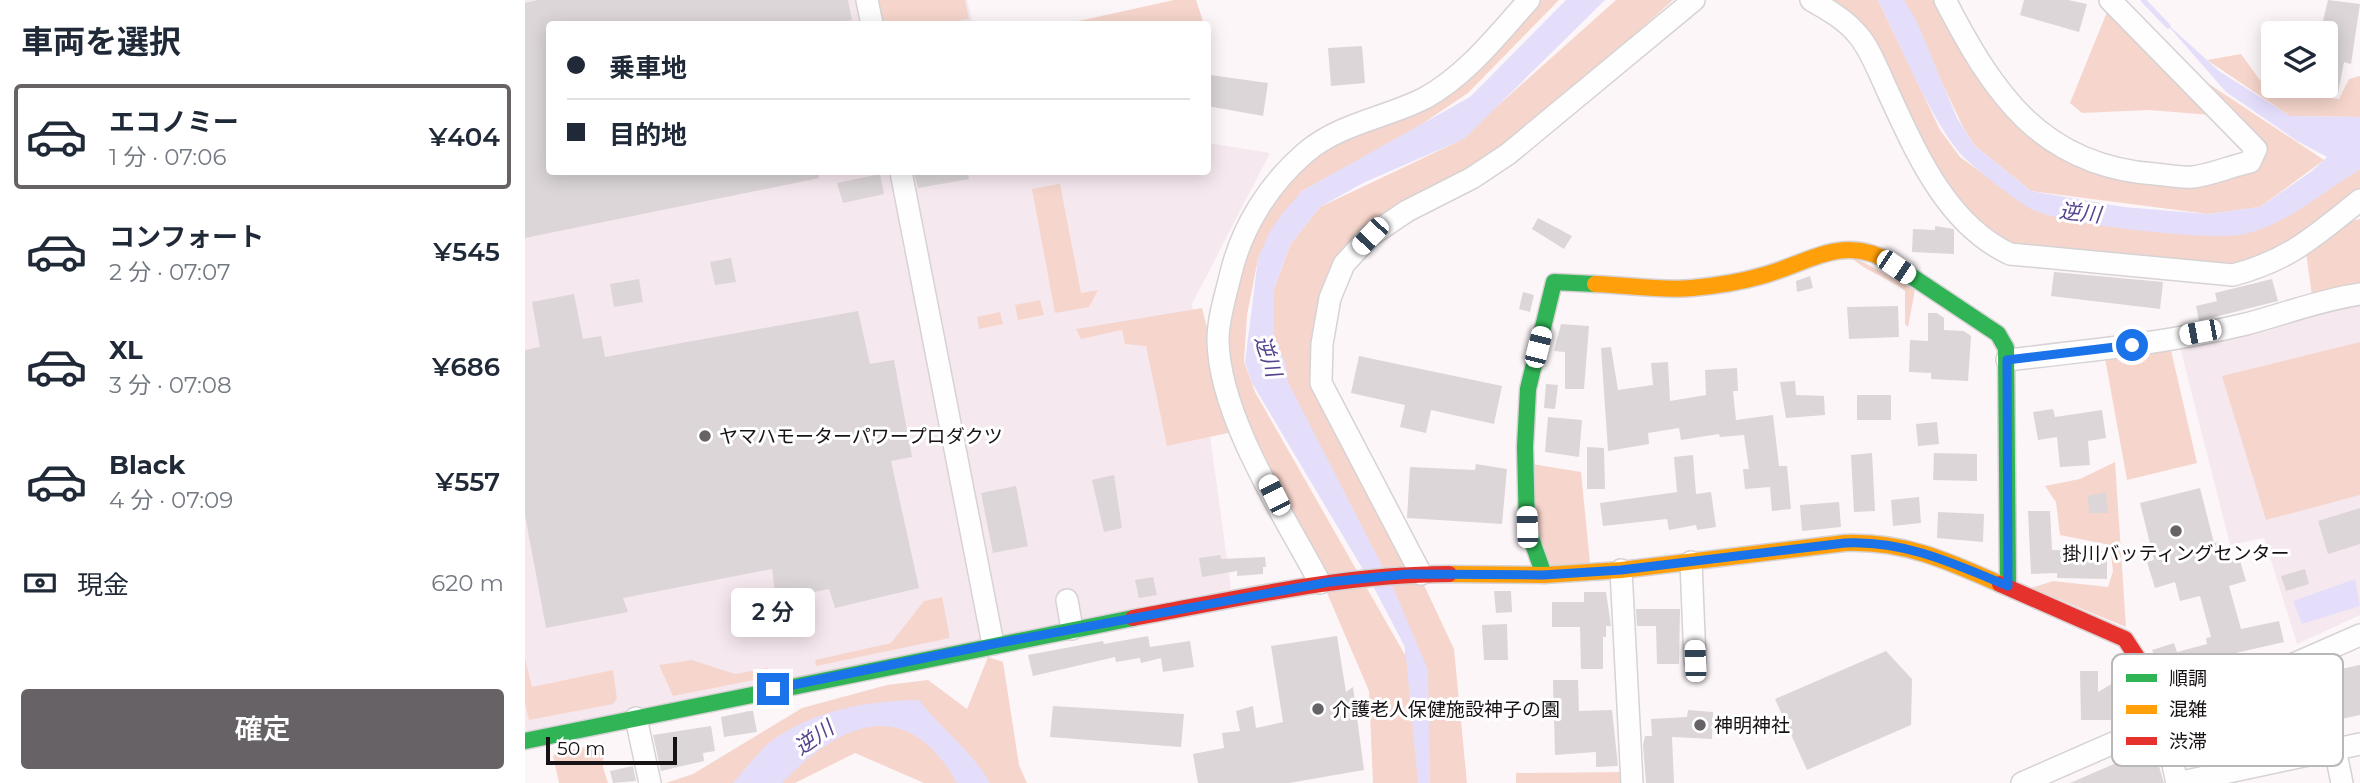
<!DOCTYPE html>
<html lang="ja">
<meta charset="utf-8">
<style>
:root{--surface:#fff;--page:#f6f6f7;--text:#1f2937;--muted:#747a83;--line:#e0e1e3;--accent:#676265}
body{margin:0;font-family:Montserrat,"Noto Sans JP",sans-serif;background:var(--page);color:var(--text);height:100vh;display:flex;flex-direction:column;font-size:26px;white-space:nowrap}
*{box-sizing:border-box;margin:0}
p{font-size:23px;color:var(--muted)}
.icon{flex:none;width:38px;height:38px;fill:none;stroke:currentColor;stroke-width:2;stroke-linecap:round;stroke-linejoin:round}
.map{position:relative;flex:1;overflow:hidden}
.details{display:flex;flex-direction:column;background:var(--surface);width:525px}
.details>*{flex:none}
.hud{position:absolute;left:21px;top:21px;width:665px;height:154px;border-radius:7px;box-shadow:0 4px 18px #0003;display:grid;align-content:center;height:154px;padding:0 21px;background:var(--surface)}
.tools{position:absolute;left:1736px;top:21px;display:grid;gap:14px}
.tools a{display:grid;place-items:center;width:77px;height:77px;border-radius:7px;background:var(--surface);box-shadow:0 4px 18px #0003;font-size:35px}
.scale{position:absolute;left:21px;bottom:18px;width:131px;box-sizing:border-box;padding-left:7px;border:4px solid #171215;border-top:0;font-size:19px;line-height:24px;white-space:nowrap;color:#171215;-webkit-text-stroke:5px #fff;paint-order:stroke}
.end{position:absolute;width:32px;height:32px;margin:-16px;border:9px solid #1a73e8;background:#fff;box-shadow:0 0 0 4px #fff}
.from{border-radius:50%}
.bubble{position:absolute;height:49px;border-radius:7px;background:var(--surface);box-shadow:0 4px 18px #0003;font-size:23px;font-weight:600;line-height:49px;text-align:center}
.car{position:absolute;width:21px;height:42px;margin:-21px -10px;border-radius:9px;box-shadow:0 0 5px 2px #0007;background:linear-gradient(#fff 24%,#345 0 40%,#fff 0 76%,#345 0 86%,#fff 0)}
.hud b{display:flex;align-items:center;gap:24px;height:66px;font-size:26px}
.hud b+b{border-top:2px solid var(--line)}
.hud i{width:18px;height:18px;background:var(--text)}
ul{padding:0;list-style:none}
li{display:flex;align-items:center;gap:21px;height:105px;margin:0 14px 10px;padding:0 7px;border:4px solid transparent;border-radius:7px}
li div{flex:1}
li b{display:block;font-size:26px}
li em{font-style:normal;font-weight:600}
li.active{border-color:var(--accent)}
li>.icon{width:63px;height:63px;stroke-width:1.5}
h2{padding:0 21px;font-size:32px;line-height:84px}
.pay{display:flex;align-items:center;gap:18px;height:77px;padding:0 21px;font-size:26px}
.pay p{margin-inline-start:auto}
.primary-button{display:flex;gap:14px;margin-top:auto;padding:14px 21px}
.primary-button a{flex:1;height:80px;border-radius:7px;background:var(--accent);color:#fff;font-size:28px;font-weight:600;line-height:80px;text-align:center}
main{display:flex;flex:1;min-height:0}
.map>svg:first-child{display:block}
.built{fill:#f6e8ef}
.green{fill:#f6d6cc}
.water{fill:#e4defb}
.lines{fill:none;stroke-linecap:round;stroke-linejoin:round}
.stream{stroke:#e4defb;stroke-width:5}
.building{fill:#dcd6d8}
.street-casing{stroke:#d7d2d4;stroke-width:24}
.fast-casing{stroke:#d7d2d4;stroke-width:19}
.slow-casing{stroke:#d7d2d4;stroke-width:19}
.jam-casing{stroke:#d7d2d4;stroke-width:19}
.street{stroke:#fffefe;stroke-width:21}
.fast{stroke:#30b455;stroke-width:16}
.slow{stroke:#ff9f0a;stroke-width:16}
.jam{stroke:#e5322d;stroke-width:16}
.route{stroke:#1a73e8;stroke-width:9}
.poi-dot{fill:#676265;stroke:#fff;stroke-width:2.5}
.labels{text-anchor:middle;stroke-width:6;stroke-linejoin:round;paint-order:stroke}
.poi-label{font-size:19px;fill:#171215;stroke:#fff;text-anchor:start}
.water-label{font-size:21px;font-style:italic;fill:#56438f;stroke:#fff}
.key{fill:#fff;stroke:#b9b8b9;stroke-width:2}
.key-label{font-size:19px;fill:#171215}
</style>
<main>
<section class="details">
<h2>車両を選択</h2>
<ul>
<li class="active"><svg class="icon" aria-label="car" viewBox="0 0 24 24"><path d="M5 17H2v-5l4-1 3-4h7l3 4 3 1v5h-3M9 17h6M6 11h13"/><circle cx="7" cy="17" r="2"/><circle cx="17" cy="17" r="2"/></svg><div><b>エコノミー</b><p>1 分 · 07:06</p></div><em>¥404</em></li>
<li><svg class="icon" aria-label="car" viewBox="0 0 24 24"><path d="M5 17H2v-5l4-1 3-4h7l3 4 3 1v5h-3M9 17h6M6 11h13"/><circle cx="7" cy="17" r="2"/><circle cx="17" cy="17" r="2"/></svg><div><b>コンフォート</b><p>2 分 · 07:07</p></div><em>¥545</em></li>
<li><svg class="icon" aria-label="car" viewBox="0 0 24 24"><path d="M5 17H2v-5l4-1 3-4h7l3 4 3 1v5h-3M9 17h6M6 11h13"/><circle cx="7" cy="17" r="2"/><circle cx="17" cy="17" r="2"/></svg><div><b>XL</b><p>3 分 · 07:08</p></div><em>¥686</em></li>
<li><svg class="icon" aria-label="car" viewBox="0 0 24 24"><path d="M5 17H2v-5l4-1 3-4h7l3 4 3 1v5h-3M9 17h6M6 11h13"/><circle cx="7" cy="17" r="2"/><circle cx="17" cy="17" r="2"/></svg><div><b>Black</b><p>4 分 · 07:09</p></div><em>¥557</em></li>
</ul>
<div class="pay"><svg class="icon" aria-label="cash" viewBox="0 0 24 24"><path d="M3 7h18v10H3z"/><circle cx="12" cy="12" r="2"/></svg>現金<p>620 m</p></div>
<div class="primary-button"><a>確定</a></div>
</section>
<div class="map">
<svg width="1835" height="783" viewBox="0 0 1835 783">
<rect width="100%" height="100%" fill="#fcf6f9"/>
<path class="built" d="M0 0H442L448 24H24V172H682L683 143 745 153 667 304 706 589 0 733Z
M1835 303V615L1772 644 1739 538 1705 545 1655 347Z"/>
<path class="green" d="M344 0H440L444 19 412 24H350Z
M649 0H671L679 24H540Z
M1014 0H1034L943 93 885 132 777 191 742 239 733 259 722 315 719 361 730 392 880 655V647L762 380 749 335V289L765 245 795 207 932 142 1091 0H1148L1005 128 854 223 821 249 792 381 899 585 929 649 942 783H848L844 691 796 579 711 414 696 338 714 248 787 152 901 102Z
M1296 0H1353L1415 130 1435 157 1508 210 1734 229 1835 169V193L1766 246 1711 267 1485 254 1429 199 1331 23Z
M1378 0H1414L1459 87 1519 146 1600 178 1728 164 1675 78 1799 160 1735 207 1683 214 1506 191 1449 145 1437 125Z
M1584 7 1687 115 1623 110 1557 113 1545 103Z
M1716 54 1740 87 1814 99 1824 79 1835 76V117L1765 116 1682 60Z
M535 184 556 293 573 290 564 307 530 313 507 189Z
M1835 219V288L1787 296 1781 252 1825 221Z
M1323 254 1390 290 1383 327 1380 324V291C1364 278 1333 268 1323 254Z
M515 300 519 315 493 320 490 305Z
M677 308 708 432 642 446 621 346 600 344 597 330 556 339 551 329Z
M475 312 478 324 454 329 452 317Z
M1835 342V495L1741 520 1697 376Z
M1645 346 1672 463 1602 480 1580 358Z
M1590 462 1601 627 1506 588 1528 581 1583 587 1588 571 1585 545 1535 535 1531 502 1520 486 1555 479Z
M1007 464 1056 472 1065 563 1022 566 1009 522Z
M417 597 425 638 291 666 290 660 366 643 399 601Z
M463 657 478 662 494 765 502 783H399L330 753 270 783H141L168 774 277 708 362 685 403 680 442 709Z
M0 658 7 687 88 670 92 699 88 704 4 720 0 704Z
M167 660 210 674 242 668 244 677 148 696 134 665Z
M79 743 78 767 83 783H34L28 756 31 753Z
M1100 772 1101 783H991V773Z"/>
<path class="water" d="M1041 0H1080L939 139 838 183 795 207 765 245 749 289V335L761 365 762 380 867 585 903 670 905 783H893L880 647 849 588 727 383 720 362 733 259 744 233 757 214 777 191 945 97Z
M1353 0H1379L1392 22 1432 118 1449 145 1506 191 1599 207 1683 214 1735 207 1787 171 1802 157 1772 141 1701 92 1639 21 1694 71 1765 116 1835 117V169C1799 191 1761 225 1719 234 1687 242 1538 224 1508 210 1495 204 1441 162 1433 151 1399 106 1378 50 1353 0Z
M1830 579 1835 606 1777 624 1768 601Z
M394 700C417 730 446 750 465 783H432C382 694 317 721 257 783H208C221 769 234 750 249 739 294 709 342 701 394 700Z"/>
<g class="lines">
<path class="stream" d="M1618 0 1643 26"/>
</g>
<path class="building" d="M13 0H323L327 20 306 24H24V172H293L294 178 0 238V3Z
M1499 0H1543L1562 4 1554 32 1495 15Z
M1803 0 1835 4 1826 64 1819 62 1813 93 1801 91V21H1798Z
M837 46 840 83 806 86 803 48Z
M685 75 743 83 738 116 682 106Z
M389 172H443L444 179 393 188Z
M355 174 359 194 318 203 312 183Z
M1013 218 1047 236 1039 249 1007 229Z
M1410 226 1429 229V254L1387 252 1388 229 1410 230Z
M206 258 211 282 190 285 185 262Z
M1529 272 1638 282 1635 309 1526 296Z
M1285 276 1288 288 1272 292 1271 281Z
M114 279 118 302 89 307 85 284Z
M1747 279 1753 301 1674 321 1671 306 1692 301 1690 293Z
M998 292 1009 295 1005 312 994 309Z
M49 294 58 339 76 336 80 357 333 311 345 364 369 360 387 457 366 461 394 588 310 608 304 589 251 600 247 569 98 598 103 612 21 628 0 515V350L15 347 7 302Z
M1373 306 1374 337 1324 339 1322 307Z
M1403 313H1412L1419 318V330L1439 331 1446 336 1443 381 1406 379V373L1384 372 1385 340 1403 341Z
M1036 324 1064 326 1059 389H1040V352L1029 351Z
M1086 347 1093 390 1128 385 1126 363 1143 362 1145 401 1181 395 1180 370 1212 368 1213 391H1208L1211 420 1248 415 1254 466H1262L1266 509 1247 511 1245 487 1220 489 1218 469H1224L1219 435 1195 437 1194 434 1156 440 1154 428 1123 433 1124 444 1083 451 1076 348Z
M834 356 977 386 969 424 906 410 901 433 875 427 880 405 826 393Z
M1270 381 1271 395 1299 396 1300 415 1261 418 1255 382Z
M1021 384 1033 385 1030 409 1019 408Z
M1332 395H1366V420H1332Z
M1528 409 1530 417 1577 410 1581 438 1563 441 1565 465 1535 467 1532 437 1513 440 1508 412Z
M1023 417 1057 420 1054 457 1020 452Z
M1412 422 1414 444 1393 446 1391 424Z
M1062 447 1079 448 1080 489H1062Z
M1347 453 1350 511 1329 512 1326 455Z
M1409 453 1452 454V481L1408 480Z
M1168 455 1171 494 1186 492 1191 527 1172 530 1171 525 1144 530 1142 519 1078 526 1075 503 1152 492 1149 457Z
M951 464 982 469 977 524 882 518 885 467 950 470Z
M589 475 597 528 579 532 567 480Z
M491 486 503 546 468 553 456 493Z
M1675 488 1689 543 1694 542 1699 561 1714 557 1721 581 1704 586 1716 629 1754 621 1759 642 1702 655 1704 663 1642 683 1627 650 1649 643 1652 652 1682 644 1681 638 1686 637 1675 596 1655 601 1650 582 1630 588 1622 562 1629 560 1615 503Z
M1581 492 1583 513H1564L1563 496Z
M1394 497 1396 523 1368 526 1366 500Z
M1314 502 1316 527 1277 531 1275 505Z
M1835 508V544L1803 554 1793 521Z
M1503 511H1525L1527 550 1582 551V579L1532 578V573L1506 574Z
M1413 512 1459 514 1458 542 1412 538Z
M695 555 696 559 740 557 741 567H738V574L712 576V571L677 577 674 558Z
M1780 569 1784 584 1761 591 1756 576Z
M628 577 632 595 614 598 610 580Z
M969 591H986L987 612 971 613Z
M1059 592H1081L1086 626H1081V637H1078V669H1056L1055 627H1027V602H1059Z
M1111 609H1155L1154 664H1132L1131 626H1112Z
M982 624 983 660H959L957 625Z
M623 636 625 647 665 641 669 667 638 672 636 658 616 663 615 658 591 662 590 657 508 676 503 655 578 641 579 644Z
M812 636 821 692 828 687 839 770 764 783H673L668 754 699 748 697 733 715 731 711 711 728 706 731 728 758 722 746 646Z
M1361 651 1387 679 1386 725 1282 770 1250 699Z
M1835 665V715L1807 721 1797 673Z
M1555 671H1573V692L1603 674 1615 706 1586 720H1556Z
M1028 680H1053L1054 711 1087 710 1093 766 1071 767V752L1030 755Z
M528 706 659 714 656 747 525 737Z
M1163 710 1188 712 1187 739 1147 737 1149 783H1121L1118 745 1120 736H1127L1126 719 1162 717Z
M224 711H228L232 732 199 737 196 717Z
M1800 713 1804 737 1743 750 1741 745 1707 750 1709 757 1662 767 1656 739 1723 725 1724 731 1767 721 1766 718Z
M186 726 190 751 178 753 179 761 136 771 128 735Z
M1629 750 1639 783H1545L1596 761Z
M108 766 111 781 88 783 85 771Z"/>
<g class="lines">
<g class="street-casing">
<path id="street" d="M342 0 347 24
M1286 0C1302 9 1321 20 1333 35 1346 50 1354 73 1363 92 1391 152 1421 224 1485 254L1708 275C1765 260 1790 236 1835 200
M1420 0C1468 93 1516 166 1630 174 1642 175 1656 178 1668 177 1686 175 1706 166 1725 162L1731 149 1585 0
M376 172 468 644
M1482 360C1562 351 1643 343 1721 324 1759 314 1795 300 1835 294
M1166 562 1170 661
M1096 570 1107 783
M896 574 796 383 797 344 805 298 819 264 845 236 882 211 947 178 983 154 1169 0
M795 583C759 515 694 417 693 340 693 318 701 294 706 273 717 227 744 184 780 153 815 123 861 118 900 98 942 75 973 34 1004 0
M542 600 547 629
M111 718 125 783
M1638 719 1652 783
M1810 749 1817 783
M1497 783 1835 635
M1652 783 1835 744"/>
</g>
<g class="fast-casing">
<path id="fast" d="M1368 264 1473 334 1481 348 1483 586
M1019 575 1002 527 1000 447 1003 389 1029 282 1070 284
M0 741 608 618"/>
</g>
<g class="slow-casing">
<path id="slow" d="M1070 284C1102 285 1136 291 1167 288 1189 286 1215 282 1236 276 1285 263 1320 232 1368 264
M924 574 1019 575 1096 570 1320 543C1379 541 1421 560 1475 584"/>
</g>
<g class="jam-casing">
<path id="jam" d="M1475 584 1600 639 1619 668 1638 719
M608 618C712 599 817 574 924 574"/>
</g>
<use href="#street" class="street"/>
<use href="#fast" class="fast"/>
<use href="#slow" class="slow"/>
<use href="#jam" class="jam"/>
</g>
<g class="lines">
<path class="route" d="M248 689 468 644 804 582 883 574 1018 575 1096 570 1320 543C1379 540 1430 564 1483 586L1482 360 1607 345"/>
</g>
<g class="poi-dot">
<circle cx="180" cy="436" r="7"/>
<circle cx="1651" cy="531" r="7"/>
<circle cx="793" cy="709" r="7"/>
<circle cx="1175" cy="725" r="7"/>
</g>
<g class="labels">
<g class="poi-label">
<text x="194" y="443">ヤマハモーターパワープロダクツ</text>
<text x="1651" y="560" text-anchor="middle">掛川バッティングセンター</text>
<text x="807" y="716">介護老人保健施設神子の園</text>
<text x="1189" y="732">神明神社</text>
</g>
<g class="water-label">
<text transform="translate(1555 213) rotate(6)" y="7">逆川</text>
<text transform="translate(743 356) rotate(72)" y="7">逆川</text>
<text transform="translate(289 738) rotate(-35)" y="7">逆川</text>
</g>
</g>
<rect x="1587" y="654" width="231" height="112" rx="10" class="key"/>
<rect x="1601" y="674" width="31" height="8" fill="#30b455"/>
<rect x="1601" y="705" width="31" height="9" fill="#ff9f0a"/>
<rect x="1601" y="737" width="31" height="8" fill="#e5322d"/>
<g class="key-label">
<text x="1644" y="685">順調</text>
<text x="1644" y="716">混雑</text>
<text x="1644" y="748">渋滞</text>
</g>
</svg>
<div class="tools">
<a><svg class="icon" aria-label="layers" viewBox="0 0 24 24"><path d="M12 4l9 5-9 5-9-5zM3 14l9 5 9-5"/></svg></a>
</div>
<div class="scale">50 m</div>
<i class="end from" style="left:1607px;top:345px"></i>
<i class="end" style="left:248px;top:689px"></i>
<div class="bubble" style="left:206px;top:588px;width:84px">2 分</div>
<i class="car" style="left:845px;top:236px;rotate:223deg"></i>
<i class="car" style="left:1371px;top:267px;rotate:124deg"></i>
<i class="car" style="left:1675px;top:332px;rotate:259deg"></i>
<i class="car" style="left:1013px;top:347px;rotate:14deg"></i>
<i class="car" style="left:749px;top:495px;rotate:333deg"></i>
<i class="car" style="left:1002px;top:527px;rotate:358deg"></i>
<i class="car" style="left:1170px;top:661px;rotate:358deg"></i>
<div class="hud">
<b><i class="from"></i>乗車地</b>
<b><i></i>目的地</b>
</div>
</div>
</main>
